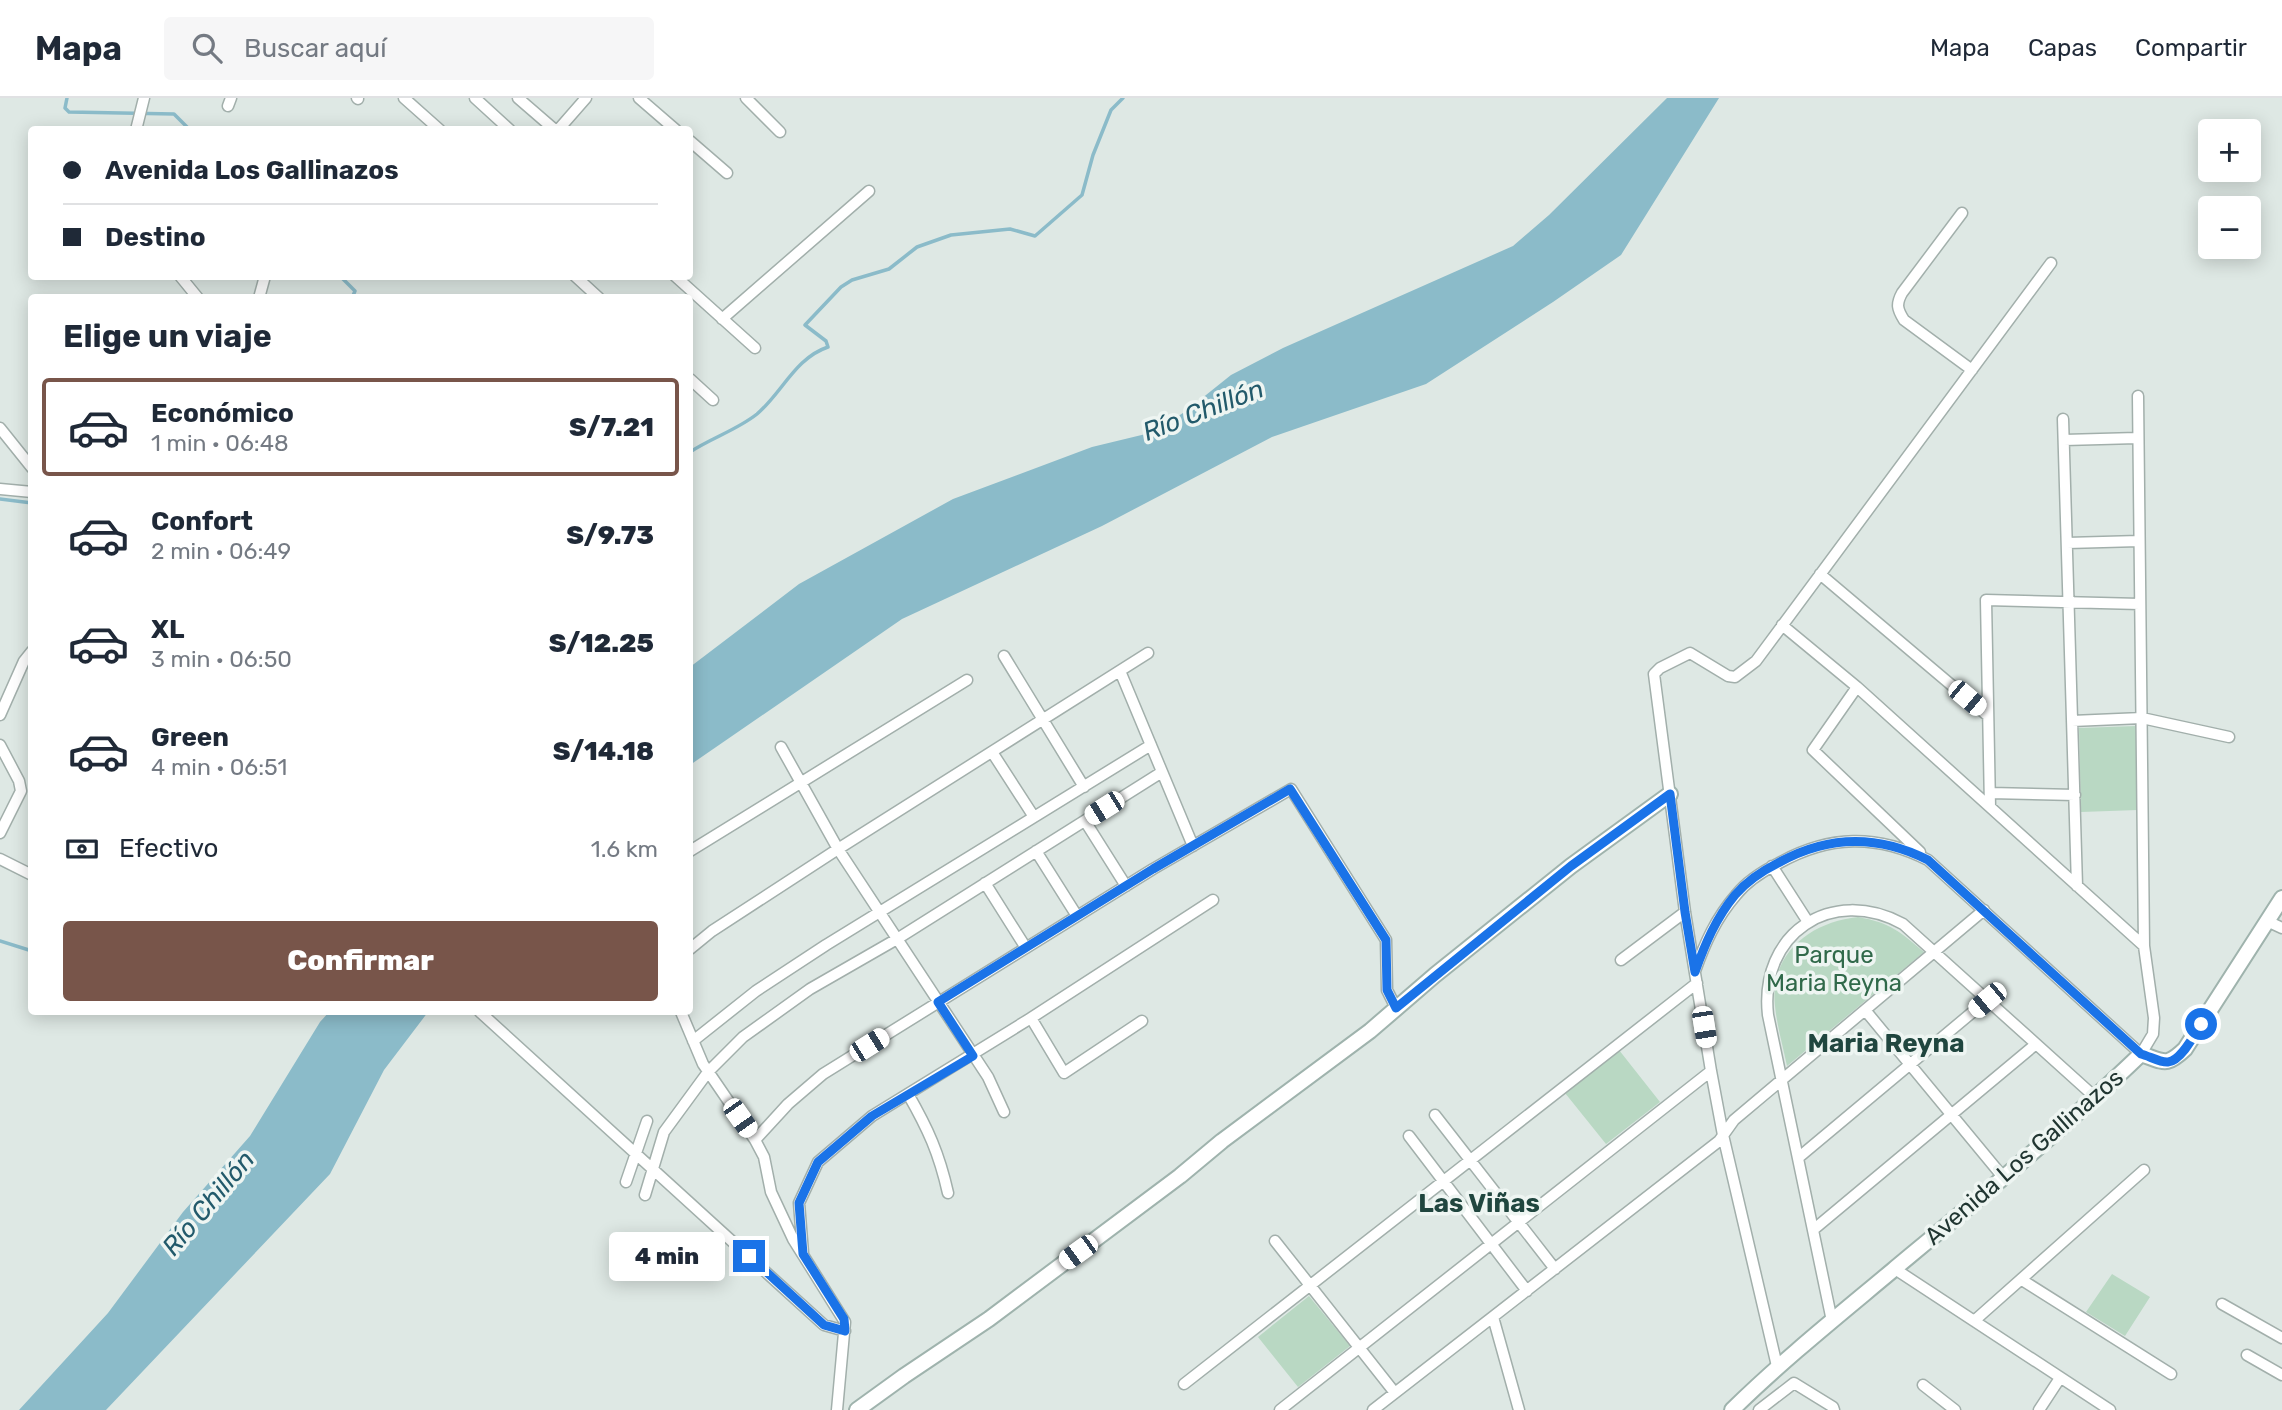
<!DOCTYPE html>
<html lang="es">
<meta charset="utf-8">
<style>
:root{--surface:#fff;--page:#f6f6f7;--text:#1f2937;--muted:#747a83;--line:#e0e1e3;--accent:#78554a}
body{margin:0;font-family:Rubik,sans-serif;background:var(--page);color:var(--text);height:100vh;display:flex;flex-direction:column;font-size:26px;white-space:nowrap}
*{box-sizing:border-box;margin:0}
p{font-size:23px;color:var(--muted)}
.icon{flex:none;width:38px;height:38px;fill:none;stroke:currentColor;stroke-width:2;stroke-linecap:round;stroke-linejoin:round}
.map{position:relative;flex:1;overflow:hidden}
.side{position:absolute;left:28px;top:196px;width:665px;height:721px;display:flex;flex-direction:column;background:var(--surface);border-radius:7px;box-shadow:0 4px 18px #0003}
.side>*{flex:none}
.top-card{position:absolute;left:28px;top:28px;width:665px;height:154px;border-radius:7px;box-shadow:0 4px 18px #0003;display:grid;align-content:center;height:154px;padding:0 35px;background:var(--surface)}
.controls{position:absolute;left:2198px;top:21px;display:grid;gap:14px}
.controls a{display:grid;place-items:center;width:63px;height:63px;border-radius:7px;background:var(--surface);box-shadow:0 4px 18px #0003;font-size:35px}
.end{position:absolute;width:32px;height:32px;margin:-16px;border:9px solid #1a73e8;background:#fff;box-shadow:0 0 0 4px #fff}
.from{border-radius:50%}
.bubble{position:absolute;height:49px;border-radius:7px;background:var(--surface);box-shadow:0 4px 18px #0003;font-size:23px;font-weight:800;line-height:49px;text-align:center}
.car{position:absolute;width:21px;height:42px;margin:-21px -10px;border-radius:9px;box-shadow:0 0 5px 2px #0007;background:linear-gradient(#fff 24%,#345 0 40%,#fff 0 76%,#345 0 86%,#fff 0)}
.top-card b{display:flex;align-items:center;gap:24px;height:66px;font-size:26px}
.top-card b+b{border-top:2px solid var(--line)}
.top-card i{width:18px;height:18px;background:var(--text)}
ul{padding:0;list-style:none}
li{display:flex;align-items:center;gap:21px;height:98px;margin:0 14px 10px;padding:0 21px;border:4px solid transparent;border-radius:7px}
li div{flex:1}
li b{display:block;font-size:26px}
li em{font-style:normal;font-weight:800}
li.on{border-color:var(--accent)}
li>.icon{width:63px;height:63px;stroke-width:1.5}
h2{padding:0 35px;font-size:32px;line-height:84px}
.pay{display:flex;align-items:center;gap:18px;height:77px;padding:0 35px;font-size:26px}
.pay p{margin-inline-start:auto}
.button{display:flex;gap:14px;margin-top:auto;padding:14px 35px}
.button a{flex:1;height:80px;border-radius:7px;background:var(--accent);color:#fff;font-size:28px;font-weight:800;line-height:80px;text-align:center}
header{display:flex;align-items:center;gap:42px;box-sizing:border-box;height:98px;padding:0 35px;background:var(--surface);border-bottom:2px solid var(--line)}
header strong{font-size:33px}
nav{display:flex;gap:38px;margin-inline-start:auto;font-size:24px}
.search{width:490px;height:63px;background:var(--page);display:flex;align-items:center;gap:18px;box-sizing:border-box;padding:0 24px;border-radius:7px;color:var(--muted);font-size:26px}
.map>svg:first-child{display:block}
.green{fill:#b9d8c3}
.water{fill:#8bbbc9}
.lines{fill:none;stroke-linecap:round;stroke-linejoin:round}
.stream{stroke:#8bbbc9;stroke-width:3.5}
.street-casing{stroke:#a2afab;stroke-width:13}
.secondary-casing{stroke:#9fb3ad;stroke-width:18}
.street{stroke:#fff;stroke-width:10}
.secondary{stroke:#fff;stroke-width:14}
.route{stroke:#1a73e8;stroke-width:9}
.labels{text-anchor:middle;stroke-width:7;stroke-linejoin:round;paint-order:stroke}
.park-label{font-size:24px;fill:#30694a;stroke:#eef5f2}
.street-label{font-size:24px;fill:#213632;stroke:#eef5f2}
.water-label{font-size:26px;font-style:italic;fill:#225a6b;stroke:#eef5f2}
.neighbourhood-label{font-size:26px;font-weight:bold;fill:#20463f;stroke:#eef5f2}
</style>
<header>
<strong>Mapa</strong>
<div class="search"><svg class="icon" aria-label="search" viewBox="0 0 24 24"><circle cx="10" cy="10" r="6"/><path d="M15 15l6 6"/></svg>Buscar aquí</div>
<nav><a>Mapa</a><a>Capas</a><a>Compartir</a></nav>
</header>
<div class="map">
<svg width="2282" height="1312" viewBox="0 0 2282 1312">
<rect width="100%" height="100%" fill="#dee8e4"/>
<path class="green" d="M2136 628 2138 712 2081 714 2079 630Z
M1858 819C1891 825 1899 833 1924 854L1787 968C1783 948 1777 928 1775 908 1769 856 1810 824 1858 819Z
M1619 952 1660 1004 1606 1046 1565 995Z
M2112 1176 2150 1199 2125 1238 2086 1214Z
M1309 1198 1350 1248 1298 1289 1258 1239Z"/>
<path class="water" d="M1667 0H1719L1621 157 1553 204 1426 286 1272 339 1102 428 902 521 690 667V569L799 486 953 401 1092 349 1154 334 1186 313 1231 277 1283 250 1513 148 1549 117Z
M329 914H428L384 972 330 1076 106 1312H19L108 1215 183 1114 250 1038 320 924Z"/>
<g class="lines">
<path class="stream" d="M67 0 65 10 69 14 174 16 190 32
M340 178 355 193 352 200
M690 354C711 340 737 332 757 316 782 295 795 260 828 249L826 243 805 227 841 189 852 182 889 171 917 149 951 137 1010 131 1035 138 1082 97 1093 57 1111 12 1123 0
M0 401 32 405
M0 843 32 853"/>
<g class="street-casing">
<path id="street" d="M357 0 358 1
M404 0 440 32
M475 0 510 32
M518 0 555 32
M639 0 676 32
M746 0 780 34
M228 8 231 0
M136 32 144 0
M558 32 586 0
M690 43 727 75
M1962 115 1902 195C1896 206 1897 211 1904 222L1972 272
M180 178 198 200
M575 178 599 200
M675 178 755 250
M259 200 265 178
M722 221 869 93
M690 281 713 302
M2063 321 2077 788
M0 330 32 370
M2064 342 2137 340
M0 391 32 394
M2067 445 2139 443
M1820 476 1988 618
M1782 527 1857 589 2144 848
M1004 558 1084 689
M1120 573 1193 748
M1857 589 1813 652 1920 754
M0 617 24 563 32 553
M2072 623 2142 620 2229 639
M0 647 19 683 21 693 0 735
M781 649 838 751 988 979 1004 1014
M992 654 1034 719
M1990 695 2075 697
M1990 709 1986 502 2140 506
M1085 723 1126 788
M690 753 967 582
M1036 753 1077 818
M0 761 32 777
M1772 768 1808 824
M985 785 1026 850
M2267 823 2282 830
M690 851 712 833 838 751 1148 555
M1621 862 1685 814
M1695 873C1705 845 1716 820 1736 797 1747 783 1763 773 1779 765 1829 737 1877 736 1928 762L2141 956 2153 936 2154 920 2144 848 2138 298
M1865 912 2003 1079
M480 914 824 1227 845 1233
M681 914 703 966 755 1042 764 1059 771 1094 793 1141 845 1224 837 1312
M1142 923 1064 975 1031 920 1213 802
M693 943 756 893 826 847 1151 647
M908 996C928 1031 939 1055 948 1095
M1435 1017 1555 1171
M1409 1038 1527 1193
M755 1042 788 1006 823 976 1153 771 1291 691 1386 842 1387 892 1396 910
M1798 1060 1987 902
M626 1084 647 1023
M645 1097 664 1034 708 974 743 939 810 891 897 841 1162 674
M1813 1132 2036 946
M1275 1143 1395 1295
M803 1155 799 1105 818 1064 872 1018 1031 920
M1895 1171 2110 1312
M2022 1182 2171 1276
M2222 1206 2282 1240
M1493 1219 1519 1312
M1832 1223 1768 917C1759 836 1831 787 1903 826L2096 1000
M1974 1223 2144 1072
M2247 1257 2282 1277
M1777 1268 1723 1037 1711 973 1685 814 1654 576 1660 570 1690 555 1728 578 1735 579 1756 563 2051 165
M1184 1286 1697 885
M1923 1287 1955 1312
M1280 1312 1711 973
M1373 1312 1719 1043 1734 1022 1984 812
M1759 1312 1794 1285 1833 1309 1834 1312
M2039 1312 2060 1280"/>
</g>
<g class="secondary-casing">
<path id="secondary" d="M857 1312 904 1278 989 1221 1180 1078 1222 1043 1370 933 1435 877 1571 768 1670 696
M1732 1312C1783 1262 1838 1218 1893 1172 1977 1102 2062 1032 2141 956 2165 964 2166 969 2185 951L2282 800"/>
</g>
<use href="#street" class="street"/>
<use href="#secondary" class="secondary"/>
</g>
<g class="lines">
<path class="route" d="M749 1158 824 1227 845 1233 844 1221 803 1156 799 1105 818 1064 872 1018 973 958 938 904 1153 771 1290 691 1386 842 1387 892 1396 910 1571 768 1670 696 1685 814 1695 874C1705 846 1716 820 1735 797 1747 783 1762 773 1778 765 1828 737 1877 736 1928 762L2141 956C2149 958 2161 965 2168 964 2181 963 2195 936 2201 926"/>
</g>
<g class="labels">
<g class="park-label">
<text x="1834" y="865">Parque<tspan x="1834" dy="28">Maria Reyna</tspan></text>
</g>
<g class="street-label">
<text transform="translate(2024 1059) rotate(-41)" y="8">Avenida Los Gallinazos</text>
</g>
<g class="water-label">
<text transform="translate(1203 312) rotate(-21)" y="9">Río Chillón</text>
<text transform="translate(208 1105) rotate(-50)" y="9">Río Chillón</text>
</g>
<g class="neighbourhood-label">
<text x="1886" y="954">Maria Reyna</text>
<text x="1479" y="1114">Las Viñas</text>
</g>
</g>
</svg>
<div class="controls">
<a>+</a>
<a>−</a>
</div>
<i class="end from" style="left:2201px;top:926px"></i>
<i class="end" style="left:749px;top:1158px"></i>
<div class="bubble" style="left:609px;top:1134px;width:116px">4 min</div>
<i class="car" style="left:1967px;top:600px;rotate:130deg"></i>
<i class="car" style="left:1104px;top:710px;rotate:238deg"></i>
<i class="car" style="left:1987px;top:902px;rotate:230deg"></i>
<i class="car" style="left:1704px;top:929px;rotate:171deg"></i>
<i class="car" style="left:869px;top:947px;rotate:58deg"></i>
<i class="car" style="left:740px;top:1020px;rotate:145deg"></i>
<i class="car" style="left:1078px;top:1154px;rotate:234deg"></i>
<div class="top-card">
<b><i class="from"></i>Avenida Los Gallinazos</b>
<b><i></i>Destino</b>
</div>
<section class="side">
<h2>Elige un viaje</h2>
<ul>
<li class="on"><svg class="icon" aria-label="car" viewBox="0 0 24 24"><path d="M5 17H2v-5l4-1 3-4h7l3 4 3 1v5h-3M9 17h6M6 11h13"/><circle cx="7" cy="17" r="2"/><circle cx="17" cy="17" r="2"/></svg><div><b>Económico</b><p>1 min · 06:48</p></div><em>S/7.21</em></li>
<li><svg class="icon" aria-label="car" viewBox="0 0 24 24"><path d="M5 17H2v-5l4-1 3-4h7l3 4 3 1v5h-3M9 17h6M6 11h13"/><circle cx="7" cy="17" r="2"/><circle cx="17" cy="17" r="2"/></svg><div><b>Confort</b><p>2 min · 06:49</p></div><em>S/9.73</em></li>
<li><svg class="icon" aria-label="car" viewBox="0 0 24 24"><path d="M5 17H2v-5l4-1 3-4h7l3 4 3 1v5h-3M9 17h6M6 11h13"/><circle cx="7" cy="17" r="2"/><circle cx="17" cy="17" r="2"/></svg><div><b>XL</b><p>3 min · 06:50</p></div><em>S/12.25</em></li>
<li><svg class="icon" aria-label="car" viewBox="0 0 24 24"><path d="M5 17H2v-5l4-1 3-4h7l3 4 3 1v5h-3M9 17h6M6 11h13"/><circle cx="7" cy="17" r="2"/><circle cx="17" cy="17" r="2"/></svg><div><b>Green</b><p>4 min · 06:51</p></div><em>S/14.18</em></li>
</ul>
<div class="pay"><svg class="icon" aria-label="cash" viewBox="0 0 24 24"><path d="M3 7h18v10H3z"/><circle cx="12" cy="12" r="2"/></svg>Efectivo<p>1.6 km</p></div>
<div class="button"><a>Confirmar</a></div>
</section>
</div>
